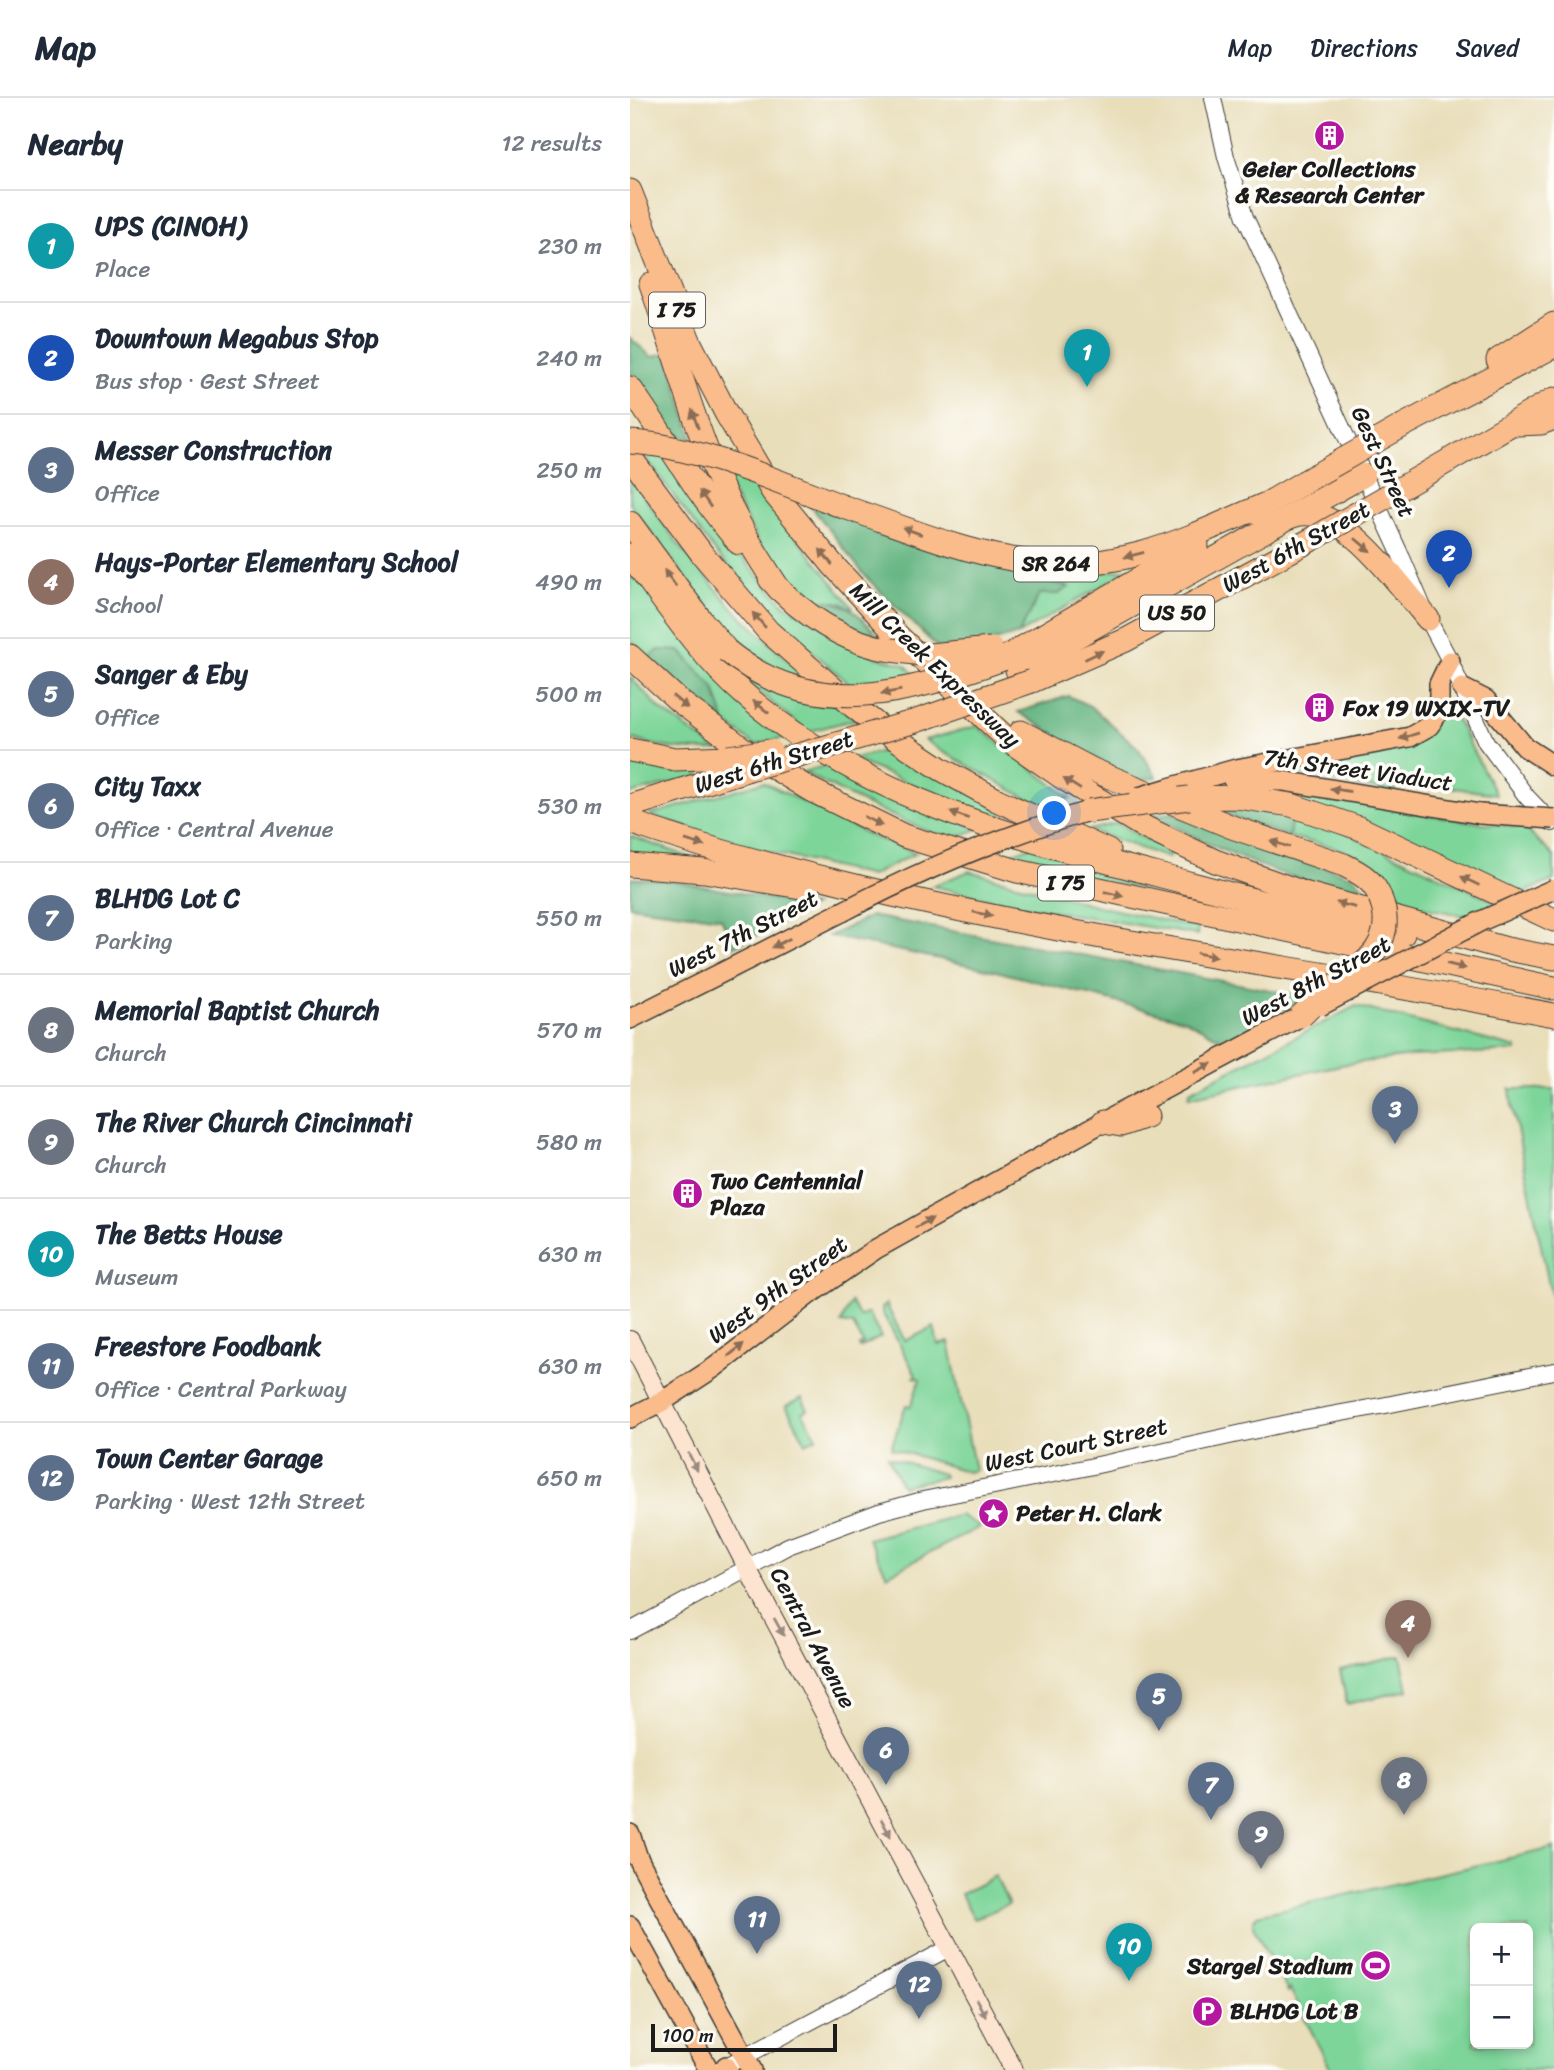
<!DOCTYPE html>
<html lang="en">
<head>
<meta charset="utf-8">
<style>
	:root { --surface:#fff; --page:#f2f2f3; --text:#1f2937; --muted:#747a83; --line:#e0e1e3; --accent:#b5179e }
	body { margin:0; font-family:Sriracha,sans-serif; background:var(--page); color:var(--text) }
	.controls { position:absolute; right:21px; bottom:21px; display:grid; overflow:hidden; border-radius:10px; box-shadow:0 4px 10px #0003 }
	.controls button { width:63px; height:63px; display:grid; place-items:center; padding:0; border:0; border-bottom:2px solid var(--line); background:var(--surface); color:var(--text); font:35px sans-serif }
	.scale { position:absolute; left:21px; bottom:18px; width:186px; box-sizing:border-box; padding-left:7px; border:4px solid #1c1c1c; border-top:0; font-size:19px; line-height:24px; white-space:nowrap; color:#1c1c1c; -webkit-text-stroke:5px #fdfcf7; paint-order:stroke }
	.you { position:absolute; left:425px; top:716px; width:24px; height:24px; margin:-18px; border:5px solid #fff; border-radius:50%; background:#1a73e8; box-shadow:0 0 0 10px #1a73e833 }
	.badge { display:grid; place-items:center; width:46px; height:46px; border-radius:50%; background:var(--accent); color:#fff; font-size:23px; font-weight:700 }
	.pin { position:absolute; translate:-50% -58px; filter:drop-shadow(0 2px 4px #0008) }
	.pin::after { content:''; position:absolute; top:37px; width:24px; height:21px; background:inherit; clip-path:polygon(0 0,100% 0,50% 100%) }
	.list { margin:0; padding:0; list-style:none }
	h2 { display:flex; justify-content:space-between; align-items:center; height:91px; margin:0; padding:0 28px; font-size:30px }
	h2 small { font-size:23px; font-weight:400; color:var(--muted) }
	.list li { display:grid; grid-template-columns:46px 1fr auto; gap:21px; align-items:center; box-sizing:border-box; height:112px; padding:0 28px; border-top:2px solid var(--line) }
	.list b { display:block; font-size:26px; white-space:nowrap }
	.list p { margin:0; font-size:23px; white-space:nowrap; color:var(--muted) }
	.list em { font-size:23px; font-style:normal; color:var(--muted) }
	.map { position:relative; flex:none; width:924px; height:1972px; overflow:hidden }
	header { display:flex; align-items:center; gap:42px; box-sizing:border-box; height:98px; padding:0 35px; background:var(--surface); border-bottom:2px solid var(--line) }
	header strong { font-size:33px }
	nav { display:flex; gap:38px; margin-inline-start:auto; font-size:24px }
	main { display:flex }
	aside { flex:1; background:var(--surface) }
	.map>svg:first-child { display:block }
</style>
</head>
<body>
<header>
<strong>Map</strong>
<nav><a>Map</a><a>Directions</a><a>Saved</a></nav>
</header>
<main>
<aside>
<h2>Nearby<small>12 results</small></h2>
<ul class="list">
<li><span class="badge" style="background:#0f9aa8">1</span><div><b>UPS (CINOH)</b><p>Place</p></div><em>230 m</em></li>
<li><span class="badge" style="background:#1a4fb4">2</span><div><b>Downtown Megabus Stop</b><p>Bus stop · Gest Street</p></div><em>240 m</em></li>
<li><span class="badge" style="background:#5c6f8a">3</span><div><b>Messer Construction</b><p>Office</p></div><em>250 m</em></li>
<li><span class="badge" style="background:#8d6e63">4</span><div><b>Hays-Porter Elementary School</b><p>School</p></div><em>490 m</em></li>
<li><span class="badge" style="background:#5c6f8a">5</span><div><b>Sanger &amp; Eby</b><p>Office</p></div><em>500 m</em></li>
<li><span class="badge" style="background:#5c6f8a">6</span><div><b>City Taxx</b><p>Office · Central Avenue</p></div><em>530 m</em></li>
<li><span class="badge" style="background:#5c6f8a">7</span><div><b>BLHDG Lot C</b><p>Parking</p></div><em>550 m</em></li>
<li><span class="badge" style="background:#6b7280">8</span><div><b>Memorial Baptist Church</b><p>Church</p></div><em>570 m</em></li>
<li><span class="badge" style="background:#6b7280">9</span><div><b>The River Church Cincinnati</b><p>Church</p></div><em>580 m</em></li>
<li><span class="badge" style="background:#0f9aa8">10</span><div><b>The Betts House</b><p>Museum</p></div><em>630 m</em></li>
<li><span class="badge" style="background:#5c6f8a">11</span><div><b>Freestore Foodbank</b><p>Office · Central Parkway</p></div><em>630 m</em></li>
<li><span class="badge" style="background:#5c6f8a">12</span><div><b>Town Center Garage</b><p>Parking · West 12th Street</p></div><em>650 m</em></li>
</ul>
</aside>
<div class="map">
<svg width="924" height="1972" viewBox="0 0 924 1972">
	<rect width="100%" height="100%" fill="#fdfcf7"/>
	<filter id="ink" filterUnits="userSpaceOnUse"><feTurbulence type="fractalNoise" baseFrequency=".0143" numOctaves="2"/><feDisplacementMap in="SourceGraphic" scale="14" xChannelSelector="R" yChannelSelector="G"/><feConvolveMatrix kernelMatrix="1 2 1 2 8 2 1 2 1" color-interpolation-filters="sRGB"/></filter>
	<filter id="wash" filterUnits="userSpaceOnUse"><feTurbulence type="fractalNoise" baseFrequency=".00686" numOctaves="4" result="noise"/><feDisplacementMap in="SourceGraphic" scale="28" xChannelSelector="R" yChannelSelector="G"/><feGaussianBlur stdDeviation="1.57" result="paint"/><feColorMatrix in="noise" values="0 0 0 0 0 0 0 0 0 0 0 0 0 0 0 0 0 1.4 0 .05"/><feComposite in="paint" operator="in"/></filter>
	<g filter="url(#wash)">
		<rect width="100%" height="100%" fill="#e9deba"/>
		<!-- green -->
		<g fill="#7ed59a" stroke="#4d785b" stroke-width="2" fill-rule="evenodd">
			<path d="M13,356l25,3 53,75 31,37 33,36 91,52 28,7 14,14 -65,9 -82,-72 -59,-67z"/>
			<path d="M92,375l41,15 31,46 60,75 -12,-6 -19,-3 -5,6 -18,-15 -37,-40z"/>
			<path d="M0,379l48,67 54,63 78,75 -31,-11 -48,-33 -101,-134z"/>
			<path d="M0,468l158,171 -33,8 -30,-23 -87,-73 -8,-10z"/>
			<path d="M501,471l-112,65c6,-15 15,-26 20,-41l19,1 -18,-16 -20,-4 -2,-4 65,4z"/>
			<path d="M108,569l99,38 19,14 -49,13 -63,-53z"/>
			<path d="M0,579l31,33 56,40c-30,1 -59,-2 -87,-12z"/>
			<path d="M815,609h5l46,87 -99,-14 -2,12 -118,-20 -1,-7 102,-15z"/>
			<path d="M347,628l93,72 -29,8 -98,-54 -18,-12z"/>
			<path d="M264,650l109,64 -2,6 -38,-12 -111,-47z"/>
			<path d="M0,664l10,3 60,6v5l-70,18z"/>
			<path d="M198,667l150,64 -29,11 -84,-36 -62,-32z"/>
			<path d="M133,684l111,55 42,16 -45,23 -135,-32 -87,-29z"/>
			<path d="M623,688l23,1 184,33 64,8 30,28v24l-33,14z"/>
			<path d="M662,716l29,7 177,82 -26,14 -77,-15c-4,-10 -8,-22 -14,-30 -18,-22 -66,-29 -92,-35z"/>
			<path d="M487,725l47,26 7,6 -3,3 -79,-28z"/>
			<path d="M0,738l59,21v4h-59z"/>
			<path d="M402,748l255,75 -288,-63z"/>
			<path d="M339,773l129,35 100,22 -1,7 -181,-30 -84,-19z"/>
			<path d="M726,908l161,42v3l-105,5 -66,8 -157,33 1,-6z"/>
			<path d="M880,991h44v220l-42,-204z"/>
			<path d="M221,1204l9,15 8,-4 13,24 -21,11 -1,-2 4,-3 -10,-18 -12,-2z"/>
			<path d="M256,1206l19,37 29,-14 4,18 11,-3 26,128 -7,2 -77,-24 15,-43 5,1 9,-27 -6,-2 2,-2 -34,-63v-4z"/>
			<path d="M172,1300l6,12 -6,2 15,25 -11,6 -20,-37z"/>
			<path d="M258,1359l55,17 1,3 -42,9z"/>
			<path d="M330,1417l20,12 -93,48 -19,-36z"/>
			<path d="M771,1558l7,34 -61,14 -7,-34z"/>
			<path d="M924,1750v222h-223l-41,-81 -2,3 -35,-65v-6l4,-6zM845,1830h53v116h-53z"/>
			<path d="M365,1778l14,28 -35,15 -13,-25z"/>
		</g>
		<!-- forest -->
		<g fill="#66b682" stroke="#41694f" stroke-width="2">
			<path d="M0,240l22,19 15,-4 26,86 -21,-5 -42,-63z"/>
			<path d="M180,407l208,65 2,4 20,4 29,9 -11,7h-19c-5,14 -14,25 -20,40l-34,10 -46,5 -73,-72z"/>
			<path d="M193,502c32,5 38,17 59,40l-55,-26 -9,-8z"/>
			<path d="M29,552l21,1 34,37 11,34 -77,-64z"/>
			<path d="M438,598l22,10 48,42 19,29 -24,5 -115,-70z"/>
			<path d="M596,707l66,9 -3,23 -82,-29z"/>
			<path d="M542,715l182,64 19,20c-24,-6 -49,-10 -73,-18 -52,-15 -101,-39 -148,-64z"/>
			<path d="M0,780l38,2 146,26 -80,41 -13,-29 -91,-12z"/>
			<path d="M241,818l437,81 -82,45 -40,-22 -194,-50 -163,-34z"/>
		</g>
	</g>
	<g filter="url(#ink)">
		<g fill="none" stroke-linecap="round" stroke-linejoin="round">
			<defs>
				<g id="tertiary">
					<path d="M583,0l13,59 19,60 157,341 26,61 22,42 36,81 41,55 25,26"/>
					<path d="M0,1533l158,-85 91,-34 44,-12 161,-32 213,-47 89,-16 168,-34"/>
					<path d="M89,1972l230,-122"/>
				</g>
				<path id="secondary" d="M0,1242l126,245 258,485"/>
				<g id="primary">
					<path d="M832,590l24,12 39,47 29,19"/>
					<path d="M603,682l50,1 197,33"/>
					<path d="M539,690l67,-19 174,-32 19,-11 7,-10 3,-8v-24l11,-23"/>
					<path d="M0,921l212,-107"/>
					<path d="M0,1320l33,-17 52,-34 92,-71 69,-47 227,-127 198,-106"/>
					<path d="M0,1736l8,24"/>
					<path d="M0,1754l8,6 4,8 110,204"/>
					<path d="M0,1828l79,144"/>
					<path d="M96,1968l2,4"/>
				</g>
				<g id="motorway">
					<path d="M0,93l60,152 36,70 47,79 60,73 64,70 110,104 59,41 80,48 69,33 89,32 203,56 47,9"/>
					<path d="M21,186c25,73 45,148 77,217 14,31 33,60 51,88"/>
					<path d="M868,262l56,-36"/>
					<path d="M0,290c37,52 67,107 109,155"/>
					<path d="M888,326l23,-1 13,-5"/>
					<path d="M774,327l150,-79"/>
					<path d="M0,359l73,98 65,76 85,75 40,31 48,32 56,31 111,51"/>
					<path d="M799,374l125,-73"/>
					<path d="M214,409c103,35 187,77 299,46 42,-12 83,-32 123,-49"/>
					<path d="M623,414l51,-30"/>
					<path d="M663,418c48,-17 108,72 135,103"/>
					<path d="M0,425l71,97 26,31"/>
					<path d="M0,457c36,48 69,100 114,139 115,101 269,144 414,181 69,18 137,36 206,53l39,6"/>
					<path d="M140,481c31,35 75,64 121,71"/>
					<path d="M0,558l49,45 63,47 67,41 95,47 113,35 537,117"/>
					<path d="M373,561l194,-114"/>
					<path d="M387,572l347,-195"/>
					<path d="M402,583l94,-41 192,-104"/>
					<path d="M391,634l72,38 139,57 112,38c16,8 29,15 36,32"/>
					<path d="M0,652l45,9 53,-2"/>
					<path d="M559,700l48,-1 54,8 68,23 195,92"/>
					<path d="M0,708l116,-36"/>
					<path d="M0,723c17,8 37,13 55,19 52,17 105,30 158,43 234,58 474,86 711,132"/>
					<path d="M0,767l74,6 103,17"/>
					<path d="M473,1024l18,3 25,-9"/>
				</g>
			</defs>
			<!-- tertiary casing -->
			<use href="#tertiary" stroke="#3b3934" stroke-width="18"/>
			<!-- secondary casing -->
			<use href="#secondary" stroke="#3b3934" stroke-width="20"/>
			<!-- primary casing -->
			<use href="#primary" stroke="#3b3934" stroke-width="22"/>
			<!-- motorway casing -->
			<use href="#motorway" stroke="#3b3934" stroke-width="25"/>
			<!-- tertiary -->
			<use href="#tertiary" stroke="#fff" stroke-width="16"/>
			<!-- secondary -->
			<use href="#secondary" stroke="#fde4d1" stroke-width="18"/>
			<!-- primary -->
			<use href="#primary" stroke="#fabc8b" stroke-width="19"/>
			<!-- motorway -->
			<use href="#motorway" stroke="#fabc8b" stroke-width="23"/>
			<defs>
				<g id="primary-bridge">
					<path d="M509,699l30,-9"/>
					<path d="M850,716l74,5"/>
					<path d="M212,814c83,-44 170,-80 261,-105"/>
					<path d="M690,908l161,-85 73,-32"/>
				</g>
				<g id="motorway-bridge">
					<path d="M0,344c69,4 149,40 214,65"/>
					<path d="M674,384l100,-57"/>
					<path d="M688,438l111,-64"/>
					<path d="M261,552l39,5 61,-6"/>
					<path d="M97,553c86,71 182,42 276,8"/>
					<path d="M98,659l42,-6"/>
					<path d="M116,672l170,-49 116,-40"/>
					<path d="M459,713l100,-13"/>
					<path d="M671,918c8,-8 16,-16 24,-23 34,-25 75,-47 55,-96"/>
				</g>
			</defs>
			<!-- primary-bridge casing -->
			<use href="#primary-bridge" stroke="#3b3934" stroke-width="22" stroke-linecap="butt"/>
			<!-- motorway-bridge casing -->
			<use href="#motorway-bridge" stroke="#3b3934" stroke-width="25" stroke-linecap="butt"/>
			<!-- primary-bridge -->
			<use href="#primary-bridge" stroke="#fabc8b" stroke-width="19"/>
			<!-- motorway-bridge -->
			<use href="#motorway-bridge" stroke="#fabc8b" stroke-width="23"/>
		</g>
		<!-- one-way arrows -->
		<defs><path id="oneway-solid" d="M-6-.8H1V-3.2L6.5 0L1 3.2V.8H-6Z" transform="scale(1.75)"/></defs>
		<g fill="#8b6c54">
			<use href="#oneway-solid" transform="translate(65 321) rotate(-109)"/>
			<use href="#oneway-solid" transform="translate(75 401) rotate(-125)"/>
			<use href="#oneway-solid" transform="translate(282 433) rotate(-160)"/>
			<use href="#oneway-solid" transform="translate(733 447) rotate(40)"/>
			<use href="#oneway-solid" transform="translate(504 457) rotate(166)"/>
			<use href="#oneway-solid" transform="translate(196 459) rotate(-129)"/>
			<use href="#oneway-solid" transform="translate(40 480) rotate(-126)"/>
			<use href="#oneway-solid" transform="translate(129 522) rotate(-131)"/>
			<use href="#oneway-solid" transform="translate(464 557) rotate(-25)"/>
			<use href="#oneway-solid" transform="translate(261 594) rotate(170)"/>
			<use href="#oneway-solid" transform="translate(50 604) rotate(40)"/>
			<use href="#oneway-solid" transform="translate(131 609) rotate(-142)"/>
			<use href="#oneway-solid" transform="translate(779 638) rotate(163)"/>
			<use href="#oneway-solid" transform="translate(442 686) rotate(-148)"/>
			<use href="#oneway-solid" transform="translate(710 692) rotate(-171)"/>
			<use href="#oneway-solid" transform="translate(329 717) rotate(-159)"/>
			<use href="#oneway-solid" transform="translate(243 723) rotate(27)"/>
			<use href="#oneway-solid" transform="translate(65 745) rotate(17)"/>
			<use href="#oneway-solid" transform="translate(650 746) rotate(-162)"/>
			<use href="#oneway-solid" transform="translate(840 783) rotate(-154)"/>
			<use href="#oneway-solid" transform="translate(484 796) rotate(13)"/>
			<use href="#oneway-solid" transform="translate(716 807) rotate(-165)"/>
			<use href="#oneway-solid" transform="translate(353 816) rotate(11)"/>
			<use href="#oneway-solid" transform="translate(151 845) rotate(153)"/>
			<use href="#oneway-solid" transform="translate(577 857) rotate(10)"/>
			<use href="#oneway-solid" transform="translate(826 868) rotate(14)"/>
			<use href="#oneway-solid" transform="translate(573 970) rotate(-28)"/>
			<use href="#oneway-solid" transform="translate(294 1125) rotate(-29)"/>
			<use href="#oneway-solid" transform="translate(106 1252) rotate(-39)"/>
		</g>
		<g fill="#988a80">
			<use href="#oneway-solid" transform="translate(63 1364) rotate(63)"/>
			<use href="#oneway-solid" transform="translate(149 1529) rotate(61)"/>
			<use href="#oneway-solid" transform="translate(256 1730) rotate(62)"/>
			<use href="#oneway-solid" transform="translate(351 1910) rotate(62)"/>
		</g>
	</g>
	<!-- icons -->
	<defs>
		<symbol id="building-disc" viewBox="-11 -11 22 22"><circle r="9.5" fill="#b5179e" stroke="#fdfcf7"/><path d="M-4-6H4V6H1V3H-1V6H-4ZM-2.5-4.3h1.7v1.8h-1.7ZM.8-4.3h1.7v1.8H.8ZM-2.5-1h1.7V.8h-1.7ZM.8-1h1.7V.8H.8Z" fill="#fff"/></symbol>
		<symbol id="sight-disc" viewBox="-11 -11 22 22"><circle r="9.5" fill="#b5179e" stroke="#fdfcf7"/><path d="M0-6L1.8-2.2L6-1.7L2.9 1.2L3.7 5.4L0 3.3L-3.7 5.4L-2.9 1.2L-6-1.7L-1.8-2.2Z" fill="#fff"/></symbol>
		<symbol id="stadium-disc" viewBox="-11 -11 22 22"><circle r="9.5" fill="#b5179e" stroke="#fdfcf7"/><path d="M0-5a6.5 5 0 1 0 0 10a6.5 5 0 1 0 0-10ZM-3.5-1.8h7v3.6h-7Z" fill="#fff"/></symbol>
		<symbol id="parking-disc" viewBox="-11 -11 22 22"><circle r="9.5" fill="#b5179e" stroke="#fdfcf7"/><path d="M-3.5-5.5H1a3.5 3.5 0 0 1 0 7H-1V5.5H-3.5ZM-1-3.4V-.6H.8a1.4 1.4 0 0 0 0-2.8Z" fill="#fff"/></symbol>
	</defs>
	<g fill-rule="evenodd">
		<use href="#building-disc" x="682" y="20" width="35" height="35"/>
		<use href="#building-disc" x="672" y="592" width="35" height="35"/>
		<use href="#building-disc" x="40" y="1078" width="35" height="35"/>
		<use href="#sight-disc" x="346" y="1398" width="35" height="35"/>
		<use href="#stadium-disc" x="728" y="1850" width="35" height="35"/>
		<use href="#parking-disc" x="560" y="1896" width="35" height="35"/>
	</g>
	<g text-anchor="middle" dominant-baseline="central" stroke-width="7" stroke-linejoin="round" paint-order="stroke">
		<!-- shield labels -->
		<g fill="#fdfcf7" stroke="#605f5e" stroke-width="2">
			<rect x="19" y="194.5" width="56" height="35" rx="5"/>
			<rect x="384" y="448.5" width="84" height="35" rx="5"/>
			<rect x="510" y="497.5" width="74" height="35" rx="5"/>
			<rect x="408" y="767.5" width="56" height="35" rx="5"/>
		</g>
		<g font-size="21" font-weight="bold" fill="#1c1c1c">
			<text x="47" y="212">I 75</text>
			<text x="426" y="466">SR 264</text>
			<text x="547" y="515">US 50</text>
			<text x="436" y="785">I 75</text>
		</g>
		<!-- poi labels -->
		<g font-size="23" font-weight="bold" fill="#1c1c1c" stroke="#fdfcf7" text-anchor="start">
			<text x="699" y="71" text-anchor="middle">Geier Collections<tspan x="699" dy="26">&amp; Research Center</tspan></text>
			<text x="713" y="610">Fox 19 WXIX-TV</text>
			<text x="80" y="1083">Two Centennial<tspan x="80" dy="26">Plaza</tspan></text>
			<text x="386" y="1415">Peter H. Clark</text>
			<text x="723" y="1868" text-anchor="end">Stargel Stadium</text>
			<text x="600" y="1913">BLHDG Lot B</text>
		</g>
		<!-- street labels -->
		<g font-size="23" fill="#1c1c1c" stroke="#fdfcf7">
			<text transform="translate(753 364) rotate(65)">Gest Street</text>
			<text transform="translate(666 449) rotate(-29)">West 6th Street</text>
			<text transform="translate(305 567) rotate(44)">Mill Creek Expressway</text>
			<text transform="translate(144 664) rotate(-17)">West 6th Street</text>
			<text transform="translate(728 672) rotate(8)">7th Street Viaduct</text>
			<text transform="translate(113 836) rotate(-27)">West 7th Street</text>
			<text transform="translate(686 883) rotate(-28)">West 8th Street</text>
			<text transform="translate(148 1192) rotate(-36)">West 9th Street</text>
			<text transform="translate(446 1347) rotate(-12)">West Court Street</text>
			<text transform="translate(183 1540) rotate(62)">Central Avenue</text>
		</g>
	</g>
</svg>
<div class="controls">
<button>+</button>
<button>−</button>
</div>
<div class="scale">100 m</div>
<div class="you"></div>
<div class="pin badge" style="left:457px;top:289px;background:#0f9aa8">1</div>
<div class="pin badge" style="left:819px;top:490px;background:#1a4fb4">2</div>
<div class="pin badge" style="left:765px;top:1046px;background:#5c6f8a">3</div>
<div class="pin badge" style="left:778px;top:1560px;background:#8d6e63">4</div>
<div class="pin badge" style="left:529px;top:1633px;background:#5c6f8a">5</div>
<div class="pin badge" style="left:256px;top:1687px;background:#5c6f8a">6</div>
<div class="pin badge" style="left:581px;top:1722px;background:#5c6f8a">7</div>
<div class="pin badge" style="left:774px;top:1717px;background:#6b7280">8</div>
<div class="pin badge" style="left:631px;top:1771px;background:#6b7280">9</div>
<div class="pin badge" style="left:499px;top:1883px;background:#0f9aa8">10</div>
<div class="pin badge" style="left:127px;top:1856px;background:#5c6f8a">11</div>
<div class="pin badge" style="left:289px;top:1921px;background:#5c6f8a">12</div>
</div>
</main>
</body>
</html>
